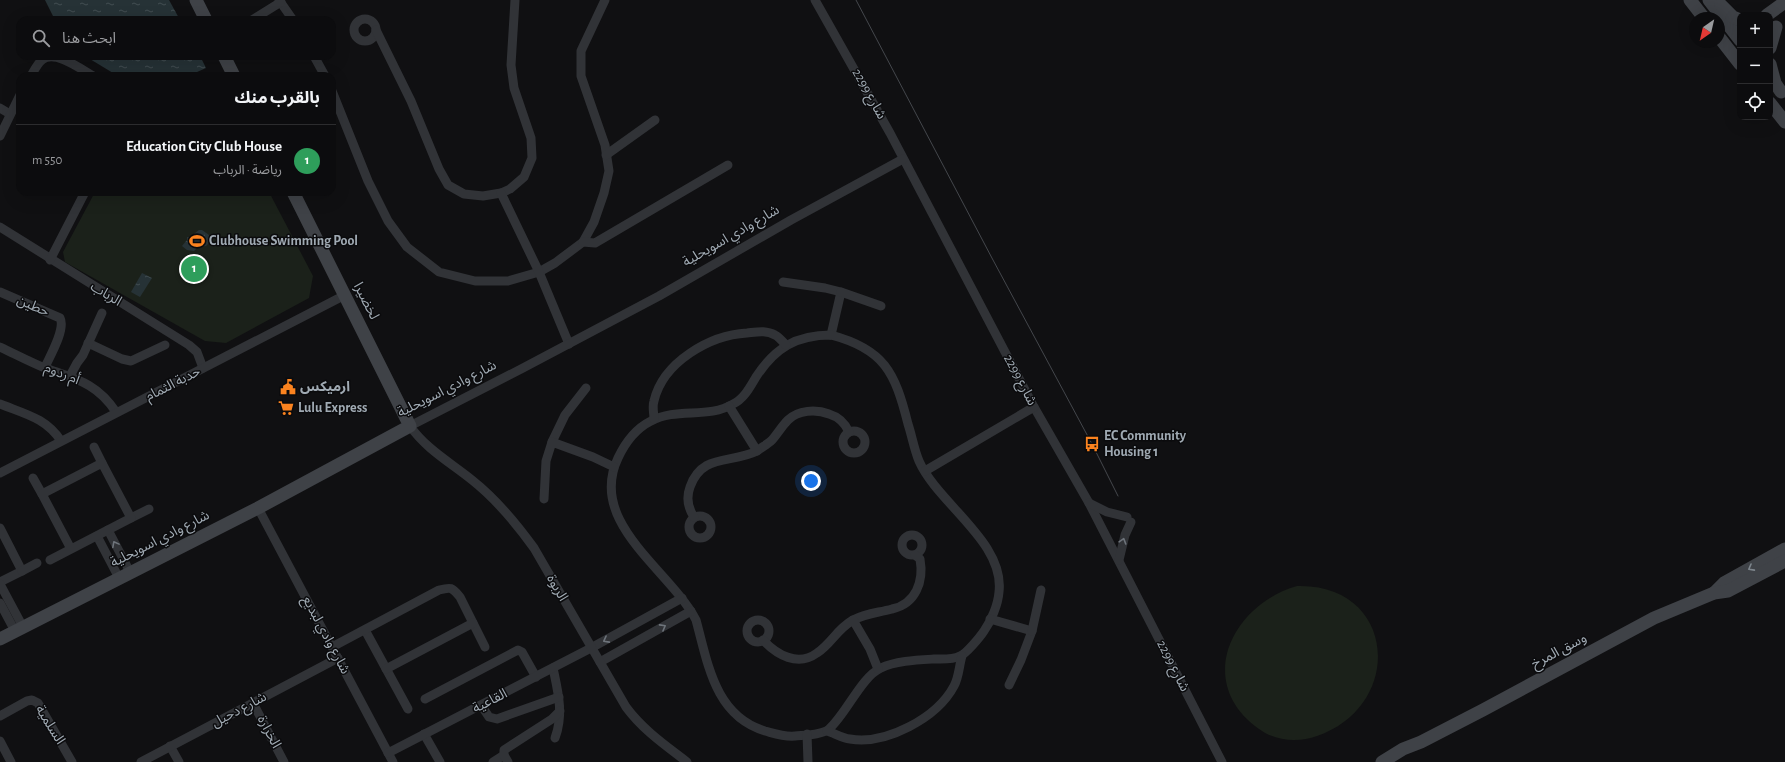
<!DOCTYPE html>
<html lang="ar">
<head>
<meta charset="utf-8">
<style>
	:root { --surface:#0c0c0e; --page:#151517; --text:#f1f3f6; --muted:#9a9b9e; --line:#2c2c2e; --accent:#8c9099 }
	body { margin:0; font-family:"Alegreya Sans","Noto Sans Arabic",sans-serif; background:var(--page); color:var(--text); direction:rtl }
	.controls { position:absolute; right:12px; top:12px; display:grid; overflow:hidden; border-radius:8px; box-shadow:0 4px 16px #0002 }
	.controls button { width:36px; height:36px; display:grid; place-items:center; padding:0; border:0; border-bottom:1px solid var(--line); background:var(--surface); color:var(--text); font:20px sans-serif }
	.compass { position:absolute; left:1689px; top:12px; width:36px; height:36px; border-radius:50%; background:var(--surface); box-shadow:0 4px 16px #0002; rotate:214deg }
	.you { position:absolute; left:811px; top:481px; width:14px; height:14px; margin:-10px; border:3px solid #fff; border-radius:50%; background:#1a73e8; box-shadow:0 0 0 6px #1a73e833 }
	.badge { display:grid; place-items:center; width:26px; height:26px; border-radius:50%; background:var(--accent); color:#fff; font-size:13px; font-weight:700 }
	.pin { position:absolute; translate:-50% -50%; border:2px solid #fff; box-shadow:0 1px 4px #0006 }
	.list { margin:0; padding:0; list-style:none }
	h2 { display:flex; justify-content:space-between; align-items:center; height:52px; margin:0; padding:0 16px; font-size:17px }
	h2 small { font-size:13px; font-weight:400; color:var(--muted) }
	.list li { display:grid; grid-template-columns:26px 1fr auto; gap:12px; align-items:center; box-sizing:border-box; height:72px; padding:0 16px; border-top:1px solid var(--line) }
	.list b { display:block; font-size:15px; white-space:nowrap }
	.list p { margin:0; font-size:13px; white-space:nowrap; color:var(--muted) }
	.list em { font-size:13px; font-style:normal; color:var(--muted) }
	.icon { flex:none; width:22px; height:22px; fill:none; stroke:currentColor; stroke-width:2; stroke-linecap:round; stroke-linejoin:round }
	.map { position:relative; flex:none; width:1785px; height:762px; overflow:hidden; direction:ltr }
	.search { position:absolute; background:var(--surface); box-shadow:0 4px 16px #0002; left:16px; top:16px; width:320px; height:44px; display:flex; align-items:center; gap:10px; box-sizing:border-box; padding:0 14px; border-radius:12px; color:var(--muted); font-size:15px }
	.panel { position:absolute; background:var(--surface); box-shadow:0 4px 16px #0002; left:16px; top:72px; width:320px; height:124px; border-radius:12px; direction:rtl }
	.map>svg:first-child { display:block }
</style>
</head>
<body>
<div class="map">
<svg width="1785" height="762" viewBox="0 0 1785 762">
	<defs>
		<pattern id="water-ripples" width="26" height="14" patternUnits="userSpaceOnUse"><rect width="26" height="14" fill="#263236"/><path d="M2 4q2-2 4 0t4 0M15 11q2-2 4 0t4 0" fill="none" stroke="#424d51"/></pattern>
	</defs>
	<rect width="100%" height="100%" fill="#101012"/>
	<!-- pitch -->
	<g fill="#1b211a">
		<path d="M95,192h174l44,84 -4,22 -83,45 -21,-2 -140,-79 -2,-10z"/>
		<path d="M1297,586c99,-3 109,119 20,150 -19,7 -42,5 -58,-7 -65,-46 -28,-124 38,-143z"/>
	</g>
	<!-- water -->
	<g fill="url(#water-ripples)">
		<path d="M45,0h124l11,20h-125z"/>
		<path d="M85,56h115l6,12 -18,8h-70z"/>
		<path d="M199,230h3l7,5v8l-3,3 -8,1 -4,4 -7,-1 -5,-4 5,-6v-3h3z"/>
		<path d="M142,273l10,5 -12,19 -9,-5z"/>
	</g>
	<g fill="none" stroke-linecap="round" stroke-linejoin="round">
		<!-- street -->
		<g stroke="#313337" stroke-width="9">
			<path d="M279,0l14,20"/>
			<path d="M815,0l75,133 144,274 55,96 133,259"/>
			<circle cx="365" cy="30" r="11"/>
			<path d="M252,20l29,-18"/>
			<path d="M376,30l35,71 28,68 9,16 16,9 19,2 18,-3 9,-4 14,-12 8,-19 -1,-20 -17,-50 -3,-23 4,-65"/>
			<path d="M314,56l11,20"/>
			<path d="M31,76c3,-5 6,-12 11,-16 12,-11 39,9 51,16"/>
			<path d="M332,91l36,90 20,40 19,26 32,25 36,9h33l31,-9 16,-9 28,-21 11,-20 10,-29 5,-22 -4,-26 -24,-69v-25l24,-51"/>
			<path d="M0,108l10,6"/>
			<path d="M0,136l20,-41"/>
			<path d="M606,155l49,-35"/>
			<path d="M501,193l38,79 30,72"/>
			<path d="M0,227l189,118 8,7 6,16"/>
			<path d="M583,242l12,1 133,-78"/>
			<path d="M50,260l35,-68"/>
			<path d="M783,282l42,6 16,4 -10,43"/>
			<path d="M0,292l60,26c6,11 -10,38 -15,49"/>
			<path d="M841,292l40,14"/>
			<path d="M831,335c53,14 64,37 77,89 4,12 6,25 11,37 19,43 86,81 80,131 -1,13 -8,29 -15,39 -4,6 -18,23 -24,25 -8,4 -18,3 -26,3 -17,1 -39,2 -53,9 -20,9 -34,45 -52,61 -7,6 -25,6 -34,7 -11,1 -19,-2 -30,-5 -50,-15 -57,-67 -69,-111 -26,-50 -109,-97 -78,-162 7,-15 17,-29 33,-37 26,-14 57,-2 82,-17 11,-5 17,-17 23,-27 19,-29 40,-42 75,-42z"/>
			<path d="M88,343l34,16 9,2 34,-16"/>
			<path d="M0,347c15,7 30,15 45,21 31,11 52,15 71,44"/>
			<path d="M70,376l7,-13 6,-8 19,-42"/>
			<path d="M0,404c25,10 46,14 61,37"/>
			<path d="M654,419c0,-6 -2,-12 0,-18 9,-39 56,-66 93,-68 10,-1 19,-3 28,2 4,2 8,7 11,10"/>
			<circle cx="854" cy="442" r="11"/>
			<path d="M552,442l13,-27 21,-27"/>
			<path d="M94,447l8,16"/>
			<path d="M757,451c5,-4 11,-7 15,-11 6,-7 10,-14 16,-20 10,-10 28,-11 41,-6 10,3 16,9 20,18"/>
			<path d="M925,471l109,-64"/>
			<path d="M0,473l345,-178"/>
			<path d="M33,478l9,16"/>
			<path d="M544,499l2,-38 6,-19 41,15 21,10"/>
			<path d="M1089,503l18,9 20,5"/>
			<path d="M258,508l135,254"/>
			<circle cx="700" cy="527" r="11"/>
			<path d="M694,517c-6,-9 -8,-19 -4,-30 12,-34 41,-23 67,-36l-28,-45"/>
			<path d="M131,518l18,-9"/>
			<path d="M0,528l22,43 -22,11"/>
			<path d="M108,530l22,42"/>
			<circle cx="912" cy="545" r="10"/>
			<path d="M97,536l22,42"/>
			<path d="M50,560l81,-42 -29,-55 -60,31 29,55"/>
			<path d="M1119,560l6,-25 6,-13"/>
			<path d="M22,571l15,-8"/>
			<path d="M0,584l23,43"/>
			<path d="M0,603l15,28"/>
			<path d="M990,619l42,12 -11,29 -12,25"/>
			<path d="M853,620c14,-7 24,-7 39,-11 24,-5 32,-28 28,-50l-5,-4"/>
			<circle cx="758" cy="631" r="11"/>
			<path d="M365,630l43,79"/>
			<path d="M1032,631l9,-41"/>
			<path d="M763,640c14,15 35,27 54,13 15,-10 19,-23 36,-33l17,29 8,20"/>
			<path d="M332,647l107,-57c12,-3 13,-3 21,7l25,50"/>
			<path d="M600,662l91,-51"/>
			<path d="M553,668c5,24 11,46 2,70"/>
			<path d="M386,669l87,-46"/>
			<path d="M425,699l93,-49 4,2 14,25"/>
			<path d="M253,703l31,59"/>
			<path d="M481,705l8,12 8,2 62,-22"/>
			<path d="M0,716l27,-15 5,-1 6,3 34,59"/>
			<path d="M827,731c7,2 15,7 23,8 36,6 87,-21 104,-53 5,-9 5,-20 8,-30"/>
			<path d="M424,734l16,28"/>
			<path d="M807,734l1,28"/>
			<path d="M0,741l11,21"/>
			<path d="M170,746l9,16"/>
			<path d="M388,753l203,-105 91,-50"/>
			<path d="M141,762l197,-104"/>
			<path d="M493,762l11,-7"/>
			<path d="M508,762l-4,-7v-5l48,-31 8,-8"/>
			<path d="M687,762c-22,-17 -44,-32 -61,-55l-92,-159c-18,-25 -38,-49 -62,-68 -21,-17 -46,-31 -62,-54l113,-58 136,-72 132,-76 112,-61"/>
		</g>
		<!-- secondary -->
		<g stroke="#3f4247" stroke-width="13">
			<path d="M196,0l10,20"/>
			<path d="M1690,0l14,18"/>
			<path d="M1709,0l31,40"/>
			<path d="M1721,5l12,12 7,3"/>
			<path d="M1767,15l18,-13"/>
			<path d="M1719,37l21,27"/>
			<path d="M1770,48l6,-21"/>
			<path d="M224,56l10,20"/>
			<path d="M1770,64l5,19 6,9"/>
			<path d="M1770,103l15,19"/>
			<path d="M1714,593l10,-10 61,-34"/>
			<path d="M0,639l258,-131 152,-82 -117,-234"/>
			<path d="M1382,762l21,-13 18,-7 62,-32 171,-92 60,-25 14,-2 57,-30"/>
		</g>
		<!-- tram -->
		<path stroke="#44474c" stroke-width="1" d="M856,0l137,260 99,184 26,52"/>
	</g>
	<!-- one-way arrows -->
	<defs><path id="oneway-chevron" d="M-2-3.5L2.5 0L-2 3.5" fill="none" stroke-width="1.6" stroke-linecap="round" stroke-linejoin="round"/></defs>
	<g stroke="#6e747b">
		<use href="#oneway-chevron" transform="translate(1123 541) rotate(-73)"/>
		<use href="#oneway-chevron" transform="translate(115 544) rotate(-118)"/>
		<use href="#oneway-chevron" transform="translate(663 627) rotate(-29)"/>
		<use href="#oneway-chevron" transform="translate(606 640) rotate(152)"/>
	</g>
	<use stroke="#7e868d" href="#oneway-chevron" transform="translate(1751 568) rotate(151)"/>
	<!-- icons -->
	<defs>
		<symbol id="stadium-bare" viewBox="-9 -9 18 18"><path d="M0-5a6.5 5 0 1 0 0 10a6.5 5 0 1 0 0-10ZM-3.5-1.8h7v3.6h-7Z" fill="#fb831f" stroke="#0b0b0d" stroke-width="2.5" paint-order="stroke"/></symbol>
		<symbol id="civic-bare" viewBox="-9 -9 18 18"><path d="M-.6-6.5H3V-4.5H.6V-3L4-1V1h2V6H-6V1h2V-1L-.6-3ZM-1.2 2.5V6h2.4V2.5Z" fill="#fb831f" stroke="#0b0b0d" stroke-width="2.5" paint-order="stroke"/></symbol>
		<symbol id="supermarket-bare" viewBox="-9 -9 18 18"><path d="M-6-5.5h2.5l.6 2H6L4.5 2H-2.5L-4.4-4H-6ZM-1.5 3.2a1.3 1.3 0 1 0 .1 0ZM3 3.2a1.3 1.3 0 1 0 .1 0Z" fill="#fb831f" stroke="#0b0b0d" stroke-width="2.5" paint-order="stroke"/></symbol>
		<symbol id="bus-bare" viewBox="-9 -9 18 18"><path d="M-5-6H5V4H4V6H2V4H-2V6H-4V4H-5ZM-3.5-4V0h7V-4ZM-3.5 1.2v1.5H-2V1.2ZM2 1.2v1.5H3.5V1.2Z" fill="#fb831f" stroke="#0b0b0d" stroke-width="2.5" paint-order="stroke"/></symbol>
	</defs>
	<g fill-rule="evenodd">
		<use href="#stadium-bare" x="186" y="230" width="22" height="22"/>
		<use href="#civic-bare" x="277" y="376" width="22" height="22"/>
		<use href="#supermarket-bare" x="275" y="397" width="22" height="22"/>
		<use href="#bus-bare" x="1081" y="433" width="22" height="22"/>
	</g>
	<g text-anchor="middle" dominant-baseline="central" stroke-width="3" stroke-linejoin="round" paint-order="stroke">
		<!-- street labels -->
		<g font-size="14" fill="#a0aab3" stroke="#0b0b0d">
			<text transform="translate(869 94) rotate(61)">شارع 2299</text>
			<text transform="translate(731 236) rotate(-30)">شارع وادي اسويحلية</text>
			<text transform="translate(106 294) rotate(31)">الرباب</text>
			<text transform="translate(366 301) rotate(63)">لخضيرا</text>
			<text transform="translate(33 306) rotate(23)">حطين</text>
			<text transform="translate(62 374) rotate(22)">أم ردوم</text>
			<text transform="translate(1020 380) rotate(62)">شارع 2299</text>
			<text transform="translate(173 384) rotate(-27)">حدبة الثمام</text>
			<text transform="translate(447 389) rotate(-27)">شارع وادي اسويحلية</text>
			<text transform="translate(160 539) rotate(-27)">شارع وادي اسويحلية</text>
			<text transform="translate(557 588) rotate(60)">الربوة</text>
			<text transform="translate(326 635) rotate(62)">شارع وادي لبديع</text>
			<text transform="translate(1559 651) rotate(-28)">وسق المرخ</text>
			<text transform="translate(1173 666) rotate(63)">شارع 2299</text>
			<text transform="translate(490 701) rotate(-27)">القاعية</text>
			<text transform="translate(239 710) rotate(-28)">شارع دحيل</text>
			<text transform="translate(50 725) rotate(58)">السلمية</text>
			<text transform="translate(269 732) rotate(62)">الخرارة</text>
		</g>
		<!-- poi labels -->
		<g font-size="14" font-weight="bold" fill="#a0aab3" stroke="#0b0b0d" text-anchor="start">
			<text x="209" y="241">Clubhouse Swimming Pool</text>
			<text x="300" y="387">ارميكس</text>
			<text x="298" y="408">Lulu Express</text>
			<text x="1104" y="436">EC Community<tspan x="1104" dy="16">Housing 1</tspan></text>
		</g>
	</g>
</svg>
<div class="controls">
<button>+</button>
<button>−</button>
<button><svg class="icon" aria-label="locate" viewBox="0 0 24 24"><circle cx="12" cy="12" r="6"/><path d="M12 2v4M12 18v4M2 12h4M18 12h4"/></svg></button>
</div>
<svg class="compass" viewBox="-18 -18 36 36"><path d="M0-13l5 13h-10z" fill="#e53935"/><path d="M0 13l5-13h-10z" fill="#9a9b9e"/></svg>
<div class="you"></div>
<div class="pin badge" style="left:194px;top:269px;background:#2e9e5b">1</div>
<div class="search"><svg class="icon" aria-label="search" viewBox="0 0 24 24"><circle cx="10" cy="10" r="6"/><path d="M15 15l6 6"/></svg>ابحث هنا</div>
<section class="panel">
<h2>بالقرب منك<small></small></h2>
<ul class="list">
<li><span class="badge" style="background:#2e9e5b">1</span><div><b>Education City Club House</b><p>رياضة · الرباب</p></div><em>550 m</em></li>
</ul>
</section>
</div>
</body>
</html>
